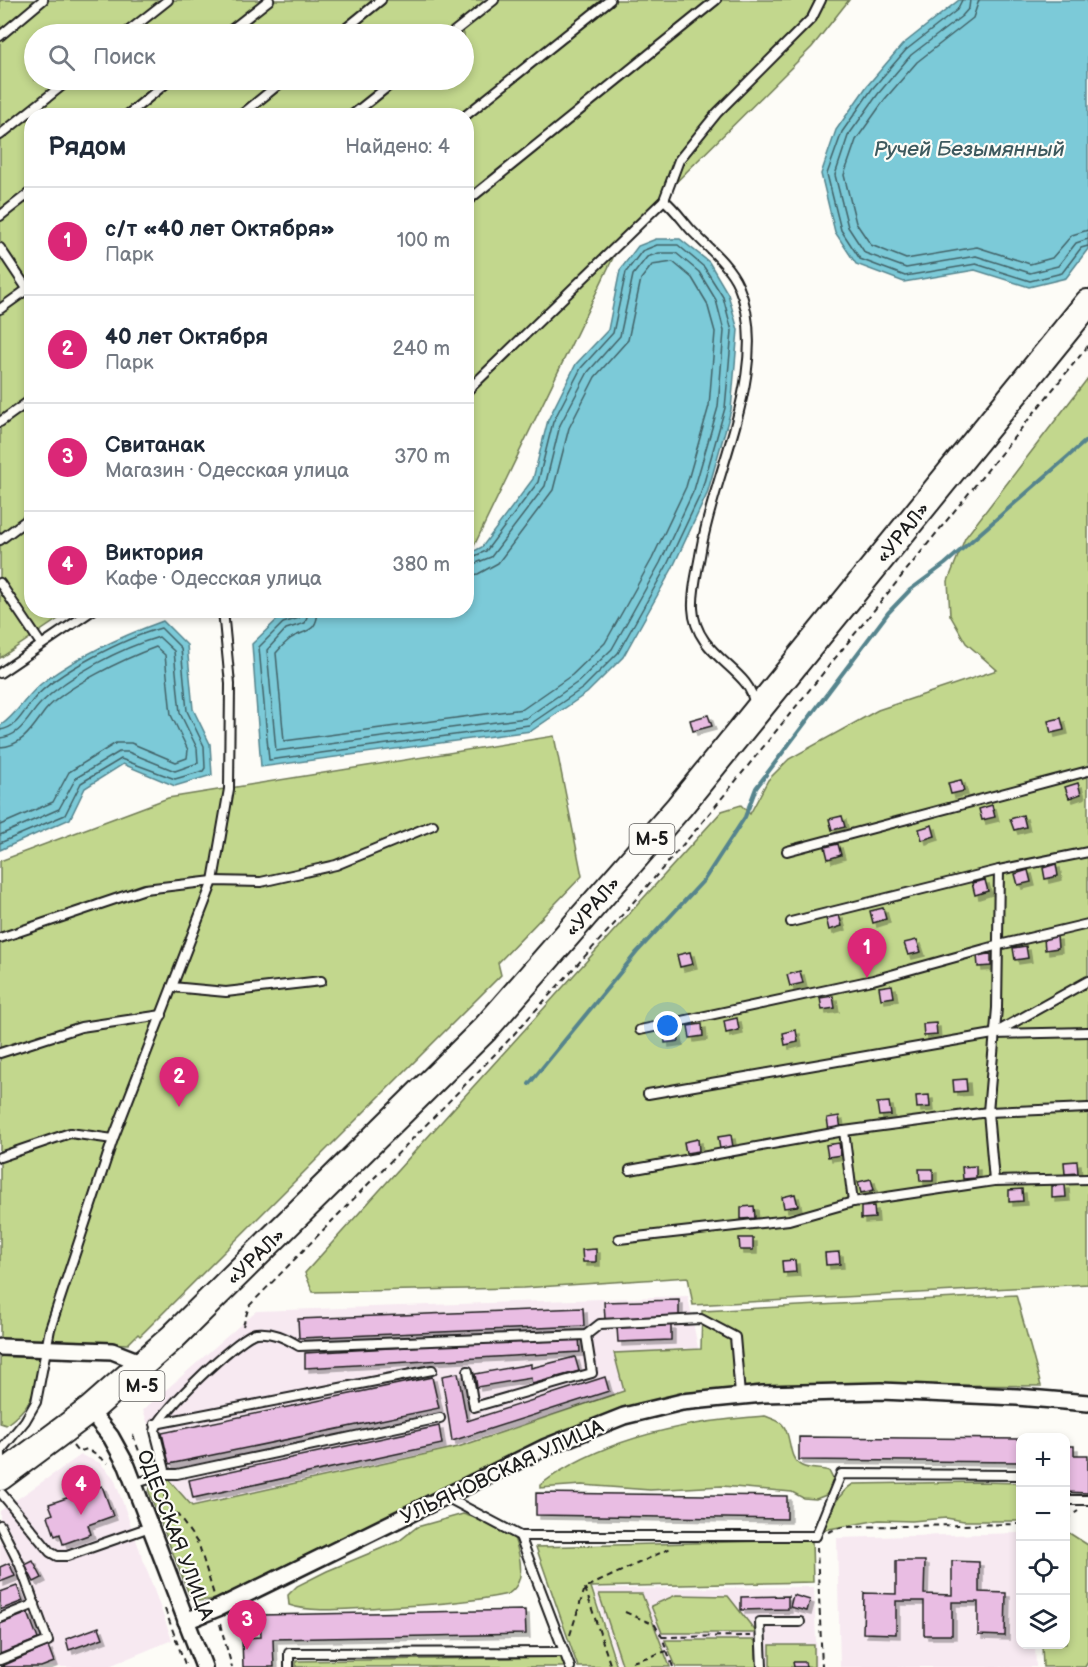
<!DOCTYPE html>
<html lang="ru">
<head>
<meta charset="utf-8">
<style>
	:root { --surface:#fff; --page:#f6f6f7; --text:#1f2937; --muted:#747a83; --line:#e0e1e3; --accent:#db2777 }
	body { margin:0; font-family:"Balsamiq Sans",sans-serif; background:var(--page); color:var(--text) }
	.controls { position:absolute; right:18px; bottom:18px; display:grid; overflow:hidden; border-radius:12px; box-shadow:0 3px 9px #0003 }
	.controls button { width:54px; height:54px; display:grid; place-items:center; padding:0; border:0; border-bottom:2px solid var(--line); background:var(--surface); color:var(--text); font:30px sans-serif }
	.you { position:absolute; left:668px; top:1026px; width:21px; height:21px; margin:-15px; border:4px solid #fff; border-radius:50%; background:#1a73e8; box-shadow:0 0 0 9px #1a73e833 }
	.badge { display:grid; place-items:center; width:39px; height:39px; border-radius:50%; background:var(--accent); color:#fff; font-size:20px; font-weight:700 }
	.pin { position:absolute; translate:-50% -50px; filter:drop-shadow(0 2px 3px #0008) }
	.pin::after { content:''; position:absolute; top:32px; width:21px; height:18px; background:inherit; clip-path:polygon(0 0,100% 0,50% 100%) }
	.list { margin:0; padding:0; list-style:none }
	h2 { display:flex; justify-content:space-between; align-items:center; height:78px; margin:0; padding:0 24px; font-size:26px }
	h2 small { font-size:20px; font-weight:400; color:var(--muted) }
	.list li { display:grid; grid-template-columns:39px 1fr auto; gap:18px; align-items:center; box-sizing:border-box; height:108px; padding:0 24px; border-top:2px solid var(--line) }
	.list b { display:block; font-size:22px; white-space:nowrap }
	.list p { margin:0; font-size:20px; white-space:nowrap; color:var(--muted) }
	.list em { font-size:20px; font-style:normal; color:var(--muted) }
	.icon { flex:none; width:33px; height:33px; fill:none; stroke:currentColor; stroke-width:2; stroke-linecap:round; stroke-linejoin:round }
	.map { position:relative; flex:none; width:1088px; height:1667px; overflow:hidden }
	.search { position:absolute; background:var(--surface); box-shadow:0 3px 9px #0003; left:24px; top:24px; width:450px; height:66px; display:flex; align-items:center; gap:15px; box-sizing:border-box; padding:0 21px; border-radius:33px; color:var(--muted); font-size:22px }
	.panel { position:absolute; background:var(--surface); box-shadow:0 3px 9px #0003; left:24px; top:108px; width:450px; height:510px; border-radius:24px }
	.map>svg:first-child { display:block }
</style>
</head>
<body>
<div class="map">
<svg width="1088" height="1667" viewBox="0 0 1088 1667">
	<defs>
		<filter id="shadow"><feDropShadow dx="4" dy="4" stdDeviation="0" flood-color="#0004"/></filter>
	</defs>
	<rect width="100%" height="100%" fill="#fdfcf7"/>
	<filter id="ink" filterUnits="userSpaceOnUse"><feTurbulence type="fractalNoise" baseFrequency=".0167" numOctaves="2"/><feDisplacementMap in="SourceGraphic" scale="12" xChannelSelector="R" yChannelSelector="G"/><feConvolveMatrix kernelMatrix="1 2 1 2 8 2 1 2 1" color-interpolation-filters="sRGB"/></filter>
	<g filter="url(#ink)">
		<!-- built -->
		<g fill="#f7e9f1">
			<path d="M688,1296l10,52 -84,5 11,38 -167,56 -266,59 -25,-28 -24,-68 113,-99z"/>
			<path d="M81,1455l19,8 14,15 58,162 -65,27h-107v-156z"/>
			<path d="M1020,1533v111l15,1 1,22h-196l-3,-129z"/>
			<path d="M814,1587l3,80h-198l-25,-78z"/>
		</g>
		<!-- green -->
		<g fill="#c2d78d" stroke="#6f7a54" stroke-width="1.5" fill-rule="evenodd">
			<path d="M0,0h849l-37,47 -187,186 -151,313 -7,3 -1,-433h-434v494l38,1 -70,47zM34,34h430v46h-430z"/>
			<path d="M1088,378v906l-395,21 -5,-28 -165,11 -210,4 -8,-19 417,-462 19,-6 9,9 18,-34 21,-21 89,-49 119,-40 -31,-27 -16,-28 -2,-34 17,-43z"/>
			<path d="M554,736l28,140 -84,87 3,12 -361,361 -2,-2 -10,10 -128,-5v-478l168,-63z"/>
			<path d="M1016,1295l25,91 -198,-2 -86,3 -128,22 -132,53 -281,137 -18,2 -9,-7 -40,-102 2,-8 16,-6 25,28 266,-59 166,-56 -10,-38 87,-4 1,-38z"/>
			<path d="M0,1356l42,2c-8,34 -7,45 -36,67l-6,-2z"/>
			<path d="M765,1416c5,2 13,4 17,8 11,11 4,34 20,42 8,4 18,2 27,5l4,8 -1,9 -6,7 -10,4 -13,-1 -11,-6 -70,-6 -72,4 -68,-5 -42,3v-3c62,-47 148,-64 225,-69z"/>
			<path d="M979,1482l41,1v38h-56l-18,-3 -34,3 -33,-1 -56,10c1,-13 18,-39 30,-46z"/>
			<path d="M463,1514l22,7 29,17c7,19 13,44 -6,56 -46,10 -92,11 -139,14 -25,1 -56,5 -80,-3l-1,-10 9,-9 30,-15 72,-30 18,-14z"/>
			<path d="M1066,1531l22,14v117l-3,5h-42l-1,-22 24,-1z"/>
			<path d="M812,1540l1,42 -222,5 26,80h-39l-42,-120z"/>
			<path d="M599,1594h43l28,73h-47z"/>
			<path d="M676,1595l52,1 29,37h-95l-11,-27z"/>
			<path d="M665,1640h90l2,27h-81z"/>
			<rect x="770" y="1645" width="44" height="22"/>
			<path d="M562,1657l3,10h-269v-6z"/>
		</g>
		<!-- water -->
		<g fill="#7bcad8" stroke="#55848d" stroke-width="1.5">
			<path d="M959,0h129v249l-22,29 -37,9 -54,-17 -71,12 -48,-18 -21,-32 -14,-58 15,-44 31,-44 35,-41z"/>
			<path d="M656,239h24l29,23 19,32 10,36 -7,80 -24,84 -35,75 -49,88 -36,36 -56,38 -270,36 -9,-123 28,-27 27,-6 159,-1 1,-55 15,-8 51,-68 15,-59 28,-56 32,-34 12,-60 18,-24z"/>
			<path d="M163,621l24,24 6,64 17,35 2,31 -37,11 -52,-22 -38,24 -15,31 -70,31v-124c21,-15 26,-32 46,-46 36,-26 76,-44 117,-59z"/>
		</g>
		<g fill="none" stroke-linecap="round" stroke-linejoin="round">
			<!-- shore -->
			<g stroke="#426267" stroke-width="1.5">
				<path d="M962,0l-5,10 -51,40 -34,39 -30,43 -15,42 14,56 19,29 45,17 71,-12 54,17 32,-8 19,-25 7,-2"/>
				<path d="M970,0l-1,8 -7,8 -51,39 -33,39 -30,42 -13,39 13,52 17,26 41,15 70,-12 54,17 28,-7 18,-23 12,-4"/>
				<path d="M979,0l-6,18 -56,44 -32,37 -29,41 -12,35 12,48 15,22 35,14 71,-12 53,17 22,-6 20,-23 16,-5"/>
				<path d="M302,610l-3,8 -16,5 -24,24 10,113 260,-35 54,-37 35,-35 48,-86 35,-74 24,-85 7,-77 -9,-34 -19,-30 -26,-22h-21l-15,6 -16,21 -13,61 -32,35 -28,54 -15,60 -52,69 -20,9"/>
				<path d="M309,610l-4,13 -19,6 -19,21 9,101 250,-33 52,-36 34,-33 48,-86 34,-73 24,-83 6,-76 -8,-31 -17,-28 -23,-19h-17l-12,4 -14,18 -13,61 -32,36 -28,53 -15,61 -54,71 -25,10"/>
				<path d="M318,610c-1,25 -14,19 -28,29 -5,4 -10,9 -14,14l8,88 239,-32 49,-34 33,-32 47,-84 34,-72 23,-81 6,-74 -8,-29 -15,-25 -19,-16 -21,3 -11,14 -13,61 -33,37 -26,51 -16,62 -55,73 -20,11 -12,2"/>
				<path d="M0,730c17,-2 23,-18 33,-30 23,-28 93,-62 128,-72l20,20 6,63 17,35 1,22 -2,3 -28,8 -54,-20 -40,24 -16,32 -65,28"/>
				<path d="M0,738c22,-2 28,-22 41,-35 28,-28 80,-55 118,-66l15,14 6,62 17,35 1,15 -23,8 -47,-19h-9l-43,26 -17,31 -59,26"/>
				<path d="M0,747c23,-1 33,-20 45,-36 19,-24 81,-53 111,-64l9,8 6,60 17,35 -1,8 -11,4 -45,-19h-15l-47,29 -16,30 -53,23"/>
			</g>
			<!-- stream -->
			<path stroke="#55848d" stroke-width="4" d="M529,1084l108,-132 67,-72 41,-63 11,-29 132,-175 22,-23 35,-26 143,-125"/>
		</g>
		<!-- building -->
		<g fill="#e9bde3" stroke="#1c1c1c" stroke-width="1.5" filter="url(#shadow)">
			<path d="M708,715l4,11 -19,5 -3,-11z"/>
			<path d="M1061,718l3,12 -13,3 -3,-12z"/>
			<path d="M961,780l3,11 -13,3 -3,-11z"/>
			<path d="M1078,783l3,11 -12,4 -4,-11z"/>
			<path d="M992,805l3,12 -13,3 -3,-11z"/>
			<path d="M1023,815l3,12 -12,3 -4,-11z"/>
			<path d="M842,816l3,11 -13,3 -3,-11z"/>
			<path d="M932,825l3,11 -13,4 -3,-11z"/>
			<path d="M838,844l3,11 -13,4 -3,-12z"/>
			<path d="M1056,864l2,12 -13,3 -2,-11z"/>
			<path d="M1028,870l3,12 -13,3 -3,-11z"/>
			<path d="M985,880l3,11 -13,4 -3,-12z"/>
			<path d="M883,908l3,11 -13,4 -3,-12z"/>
			<path d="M839,915l3,11 -13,4 -3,-12z"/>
			<path d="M1057,936l1,12 -13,2 -1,-12z"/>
			<path d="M917,940l4,12 -13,3 -4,-12z"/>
			<path d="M1026,946l2,12 -13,2 -2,-12z"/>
			<path d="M690,952l3,12 -13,3 -3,-12z"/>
			<path d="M991,954v12l-13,1 -1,-12z"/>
			<path d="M800,971l3,12 -13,3 -3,-11z"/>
			<path d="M892,985l2,12 -13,2 -2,-12z"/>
			<path d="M833,996l2,12 -13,2 -2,-12z"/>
			<path d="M737,1018l2,12 -13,3 -2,-12z"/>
			<path d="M936,1023l1,12 -13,1 -1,-12z"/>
			<path d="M702,1024l1,12 -13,2 -2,-12z"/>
			<path d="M677,1029l2,12 -14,2 -1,-12z"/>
			<path d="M796,1030l2,12 -13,3 -2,-12z"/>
			<path d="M966,1079l1,12 -13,1 -1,-12z"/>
			<path d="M929,1095l1,12 -13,1 -1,-12z"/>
			<path d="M889,1102l2,13 -12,1 -2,-13z"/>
			<path d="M839,1116l2,14 -12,1 -2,-13z"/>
			<path d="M731,1135l2,12 -13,2 -2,-12z"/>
			<path d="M698,1139l1,12 -13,2 -2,-11z"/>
			<path d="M839,1143l2,12 -13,2 -2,-12z"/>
			<path d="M1077,1161l1,12 -13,1 -1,-12z"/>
			<path d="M976,1166v12l-13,1 -1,-12z"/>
			<path d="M919,1169h14v12h-13z"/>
			<path d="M871,1179l3,11 -13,3 -3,-11z"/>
			<path d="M1065,1185l1,12 -14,1v-12z"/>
			<path d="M1022,1189l1,12 -14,1v-12z"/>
			<path d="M795,1194l3,12 -14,2 -2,-11z"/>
			<path d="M754,1206l1,12 -14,1v-12z"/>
			<path d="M874,1206l1,12 -14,1v-12z"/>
			<path d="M739,1238h14v12h-13z"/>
			<path d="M596,1249v13h-13l-1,-12z"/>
			<path d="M839,1252l1,12 -14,1 -1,-12z"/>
			<path d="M795,1260l1,12 -13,1 -1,-12z"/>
			<path d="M679,1300v16l-74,3 -1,-17z"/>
			<path d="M583,1308l1,18 -285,12 -1,-19z"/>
			<path d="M671,1325v15l-53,2 -1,-15z"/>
			<path d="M579,1337l1,15 -275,16v-15z"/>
			<path d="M575,1357l4,14 -47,13 -1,-6 -54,9 -2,-13 56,-10v4z"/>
			<path d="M458,1373l9,48 138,-44 4,14 -157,50 -10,-65z"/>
			<path d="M432,1377l7,31 -270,56 -7,-31z"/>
			<path d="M439,1426l3,18 -249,54 -4,-18z"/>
			<path d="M799,1437l221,2v23l-221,-2z"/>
			<path d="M1066,1446h8v9h14v38l-22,-1z"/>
			<path d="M102,1486l11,30 -25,9 3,9 -28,10 -3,-10 -5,2 -7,-20 5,-2 -4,-10z"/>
			<path d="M536,1493l251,3v23l-251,-4z"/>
			<path d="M33,1561l9,17 -8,4 -9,-17z"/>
			<path d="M896,1561h29l-1,33 28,1v-34l27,1v30l27,1 -1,43 -27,-1v-33h-26v33h-28v-34h-28v33l-33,-1 1,-40 32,1z"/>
			<path d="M9,1563l6,13 -15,6v-15z"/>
			<path d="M17,1586l6,15 -23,9v-18z"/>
			<path d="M793,1595l17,5 -3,11 -17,-4z"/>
			<path d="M788,1596v13l-47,1v-13z"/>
			<path d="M525,1610l1,24 -253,5 1,28h-31l-1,-29 19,-1 -1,-22z"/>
			<path d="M28,1613l10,26 -38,15v-30z"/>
			<path d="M99,1627l4,11 -34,12 -3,-11z"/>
			<path d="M48,1646l6,16 -13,5h-41z"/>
			<path d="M793,1662h12l1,5h-12z"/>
		</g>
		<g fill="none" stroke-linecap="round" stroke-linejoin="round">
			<defs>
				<g id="service">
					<path d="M125,34l43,-34"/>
					<path d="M226,34l43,-34"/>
					<path d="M339,34l42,-34"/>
					<path d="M451,34l43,-34"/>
					<path d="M0,36l43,-36"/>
					<path d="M126,116l44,-36"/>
					<path d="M240,116l44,-36"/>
					<path d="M351,116l45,-36"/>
					<path d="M465,116l145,-116"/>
					<path d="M0,135l69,-55"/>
					<path d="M664,200c11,9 18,20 27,30 16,17 38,34 47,55 35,79 -24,185 -37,265 -3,19 -9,39 -8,58 2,49 59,61 61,96"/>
					<path d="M466,202l250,-202"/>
					<path d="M0,216l32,-25"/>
					<path d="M0,248l32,48"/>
					<path d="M0,309l32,-23"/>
					<path d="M466,392l198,-192 15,-40 38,-47 95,-95 9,-18"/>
					<path d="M0,422l32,-23"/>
					<path d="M0,540l32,-24"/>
					<path d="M0,583l41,61"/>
					<path d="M0,673l93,-63"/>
					<path d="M787,851l301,-80"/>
					<path d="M791,922l208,-52 89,-18"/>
					<path d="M0,938l145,-49 68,-8 48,1 75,-17 97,-40"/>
					<path d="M172,987l54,5 95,-11"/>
					<path d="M640,1030l233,-50 126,-35 89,-21"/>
					<path d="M994,1034l94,-2"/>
					<path d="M0,1053l81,-26 81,-12"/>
					<path d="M648,1094l345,-60 95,-53"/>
					<path d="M844,1131l9,71"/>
					<path d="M0,1157l70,-24 43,6"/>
					<path d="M630,1170l214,-39 144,-19 100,-4"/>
					<path d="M994,1181l-6,-69 9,-104 2,-138"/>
					<path d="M619,1239l170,-19 64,-18 141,-21 94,-2"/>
					<path d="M468,1371l6,36 118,-34 -6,-38"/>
					<path d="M440,1418l-263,56h-11l-11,-43c1,-15 84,-95 101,-98 16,-2 30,5 43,13l287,-11 14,-11 101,-5 34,18 5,58"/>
					<path d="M155,1424l277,-54"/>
					<path d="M1,1468v-18l24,-29 11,-19 14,-73 63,-190 100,-258 16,-92 1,-105 -7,-74"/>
					<path d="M133,1484l33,-10"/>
					<path d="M2,1494l48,58 7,4h10l83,-29"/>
					<path d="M446,1497l74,39 50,131"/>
					<path d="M1066,1500h22"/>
					<path d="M0,1525l20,40 28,76 -48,19"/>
					<path d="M520,1536h296l25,-62 179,1"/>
					<path d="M0,1618l35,-14"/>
					<path d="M289,1667v-14l275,-1"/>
					<path d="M762,1667l-2,-45h40"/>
				</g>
				<g id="minor">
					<path d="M0,1347l112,4 23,9 13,-2"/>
					<path d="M99,1422l12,15 16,29 77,201"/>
					<path d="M186,1621l32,-13 328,-161 78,-31 58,-14 81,-8 118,-3 136,6 71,6"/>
				</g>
				<path id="trunk" d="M0,1477l90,-67 83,-73 312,-308 194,-222 409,-504"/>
			</defs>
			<!-- service casing -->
			<use href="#service" stroke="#1c1c1c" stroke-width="12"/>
			<!-- minor casing -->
			<use href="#minor" stroke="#1c1c1c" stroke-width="20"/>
			<!-- trunk casing -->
			<use href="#trunk" stroke="#1c1c1c" stroke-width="30"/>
			<!-- path -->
			<g stroke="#1c1c1c" stroke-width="2" stroke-dasharray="6 4.5" stroke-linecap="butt">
				<path d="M243,1326l6,-20 255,-261 113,-124 83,-96 388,-479"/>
				<path d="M133,1435l13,35"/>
				<path d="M73,1446l5,6 9,-3 21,14"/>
				<path d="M158,1487l41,58 15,50"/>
				<path d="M1066,1519l12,-8"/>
				<path d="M828,1532l14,-5 178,-3"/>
				<path d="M817,1547l5,120"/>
				<path d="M585,1588l26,79"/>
				<path d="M165,1609l21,58"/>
				<path d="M625,1612l30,13 7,12"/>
				<path d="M220,1624l12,43"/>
				<path d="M570,1635l15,-47 86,-40"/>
				<path d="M632,1662l35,-11"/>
				<path d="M673,1667l-11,-30 88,-1"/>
			</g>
			<!-- service -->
			<use href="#service" stroke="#fdfcf7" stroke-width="8"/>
			<!-- minor -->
			<use href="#minor" stroke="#fdfcf7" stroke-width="15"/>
			<!-- trunk -->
			<use href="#trunk" stroke="#fdfcf7" stroke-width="26"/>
		</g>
	</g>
	<g text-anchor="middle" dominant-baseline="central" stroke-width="4.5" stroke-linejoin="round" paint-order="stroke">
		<!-- shield labels -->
		<g fill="#fdfcf7" stroke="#605f5e" stroke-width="1.5">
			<rect x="629.5" y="824" width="45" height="30" rx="4.5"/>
			<rect x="119.5" y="1371" width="45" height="30" rx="4.5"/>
		</g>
		<g font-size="18" font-weight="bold" fill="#1c1c1c">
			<text x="652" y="839">М-5</text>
			<text x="142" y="1386">М-5</text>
		</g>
		<!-- street labels -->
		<g font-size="20" fill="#1c1c1c" stroke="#fdfcf7">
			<text transform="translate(903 533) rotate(-51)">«УРАЛ»</text>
			<text transform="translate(593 907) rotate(-49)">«УРАЛ»</text>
			<text transform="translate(256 1257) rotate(-44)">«УРАЛ»</text>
			<text transform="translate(502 1472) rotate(-25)">УЛЬЯНОВСКАЯ УЛИЦА</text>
			<text transform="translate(175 1535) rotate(69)">ОДЕССКАЯ УЛИЦА</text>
		</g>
		<!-- water labels -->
		<g font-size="21" font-style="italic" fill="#3d595e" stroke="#fdfcf7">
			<text x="969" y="149">Ручей Безымянный</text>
		</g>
	</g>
</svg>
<div class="controls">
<button>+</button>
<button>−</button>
<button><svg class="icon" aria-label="locate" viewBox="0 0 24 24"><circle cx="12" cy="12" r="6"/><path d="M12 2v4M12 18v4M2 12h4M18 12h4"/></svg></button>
<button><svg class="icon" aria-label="layers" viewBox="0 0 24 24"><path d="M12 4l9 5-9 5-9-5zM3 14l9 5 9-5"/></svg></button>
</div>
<div class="you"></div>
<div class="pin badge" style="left:867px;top:978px">1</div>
<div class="pin badge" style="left:179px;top:1107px">2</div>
<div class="pin badge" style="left:247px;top:1650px">3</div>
<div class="pin badge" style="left:81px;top:1515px">4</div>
<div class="search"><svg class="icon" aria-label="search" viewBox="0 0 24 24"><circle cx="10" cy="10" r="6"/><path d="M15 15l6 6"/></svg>Поиск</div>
<section class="panel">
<h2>Рядом<small>Найдено: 4</small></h2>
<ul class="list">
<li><span class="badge">1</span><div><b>с/т «40 лет Октября»</b><p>Парк</p></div><em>100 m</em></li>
<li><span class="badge">2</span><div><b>40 лет Октября</b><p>Парк</p></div><em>240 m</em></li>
<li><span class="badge">3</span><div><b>Свитанак</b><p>Магазин · Одесская улица</p></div><em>370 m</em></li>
<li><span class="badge">4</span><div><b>Виктория</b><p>Кафе · Одесская улица</p></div><em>380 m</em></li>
</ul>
</section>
</div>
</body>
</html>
